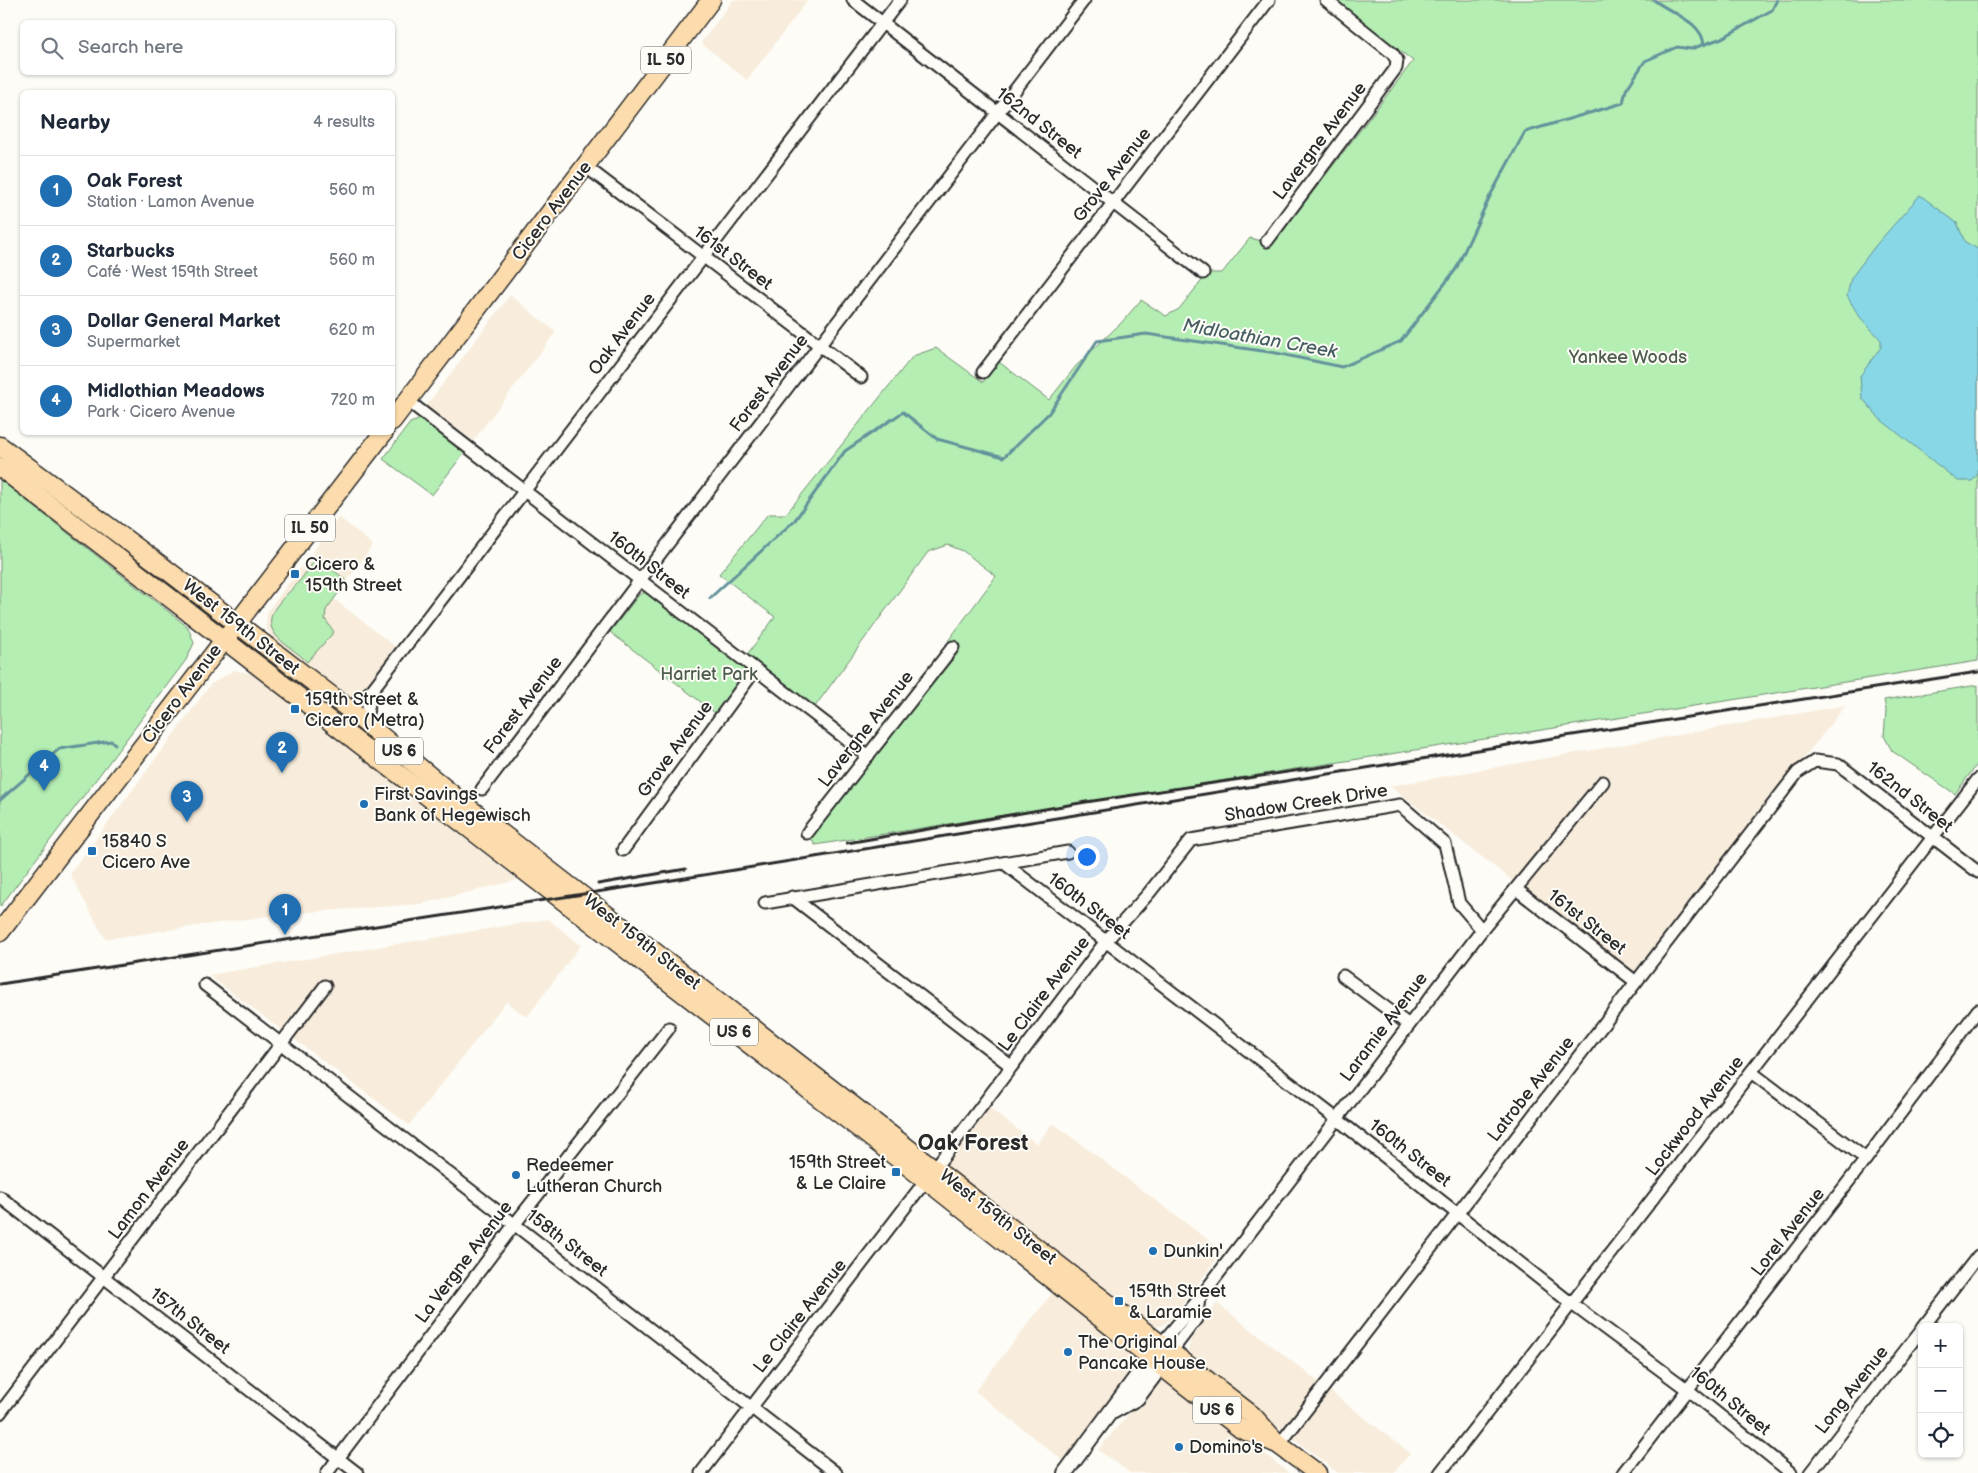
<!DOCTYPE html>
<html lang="en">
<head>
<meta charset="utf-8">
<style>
	:root { --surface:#fff; --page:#f6f6f7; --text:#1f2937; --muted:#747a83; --line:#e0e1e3; --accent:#1f6fb2 }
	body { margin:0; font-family:"Balsamiq Sans",sans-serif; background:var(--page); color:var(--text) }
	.controls { position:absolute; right:15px; bottom:15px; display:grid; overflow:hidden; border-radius:8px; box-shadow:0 1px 4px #0004 }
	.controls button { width:45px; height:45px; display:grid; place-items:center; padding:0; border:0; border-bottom:1px solid var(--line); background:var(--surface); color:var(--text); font:25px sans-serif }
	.you { position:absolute; left:1086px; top:856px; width:18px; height:18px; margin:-12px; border:4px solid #fff; border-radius:50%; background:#1a73e8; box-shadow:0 0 0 8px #1a73e833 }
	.badge { display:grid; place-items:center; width:32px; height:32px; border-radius:50%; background:var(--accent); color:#fff; font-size:16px; font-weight:700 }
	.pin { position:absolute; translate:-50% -41px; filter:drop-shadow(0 1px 2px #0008) }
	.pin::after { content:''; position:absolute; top:26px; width:18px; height:15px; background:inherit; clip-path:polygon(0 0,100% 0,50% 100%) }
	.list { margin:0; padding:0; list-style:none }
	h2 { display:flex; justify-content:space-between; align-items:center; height:65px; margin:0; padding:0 20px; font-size:21px }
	h2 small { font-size:16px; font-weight:400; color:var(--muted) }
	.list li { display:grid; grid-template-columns:32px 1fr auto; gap:15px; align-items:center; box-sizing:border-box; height:70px; padding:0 20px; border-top:1px solid var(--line) }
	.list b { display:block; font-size:19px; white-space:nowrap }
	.list p { margin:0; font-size:16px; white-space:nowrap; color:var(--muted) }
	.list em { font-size:16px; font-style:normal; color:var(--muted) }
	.icon { flex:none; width:28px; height:28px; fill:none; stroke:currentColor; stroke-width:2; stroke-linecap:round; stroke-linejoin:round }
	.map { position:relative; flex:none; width:1978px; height:1473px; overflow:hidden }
	.search { position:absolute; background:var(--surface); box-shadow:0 1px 4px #0004; left:20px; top:20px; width:375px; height:55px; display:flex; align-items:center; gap:12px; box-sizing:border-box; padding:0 18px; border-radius:8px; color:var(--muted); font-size:19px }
	.panel { position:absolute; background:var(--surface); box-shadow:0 1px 4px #0004; left:20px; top:90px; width:375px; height:345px; border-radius:8px }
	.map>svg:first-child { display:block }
</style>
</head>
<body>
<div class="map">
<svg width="1978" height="1473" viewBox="0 0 1978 1473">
	<rect width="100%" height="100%" fill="#fdfcf7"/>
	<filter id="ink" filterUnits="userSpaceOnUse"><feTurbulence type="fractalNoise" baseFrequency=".02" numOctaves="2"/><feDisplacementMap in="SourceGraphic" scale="10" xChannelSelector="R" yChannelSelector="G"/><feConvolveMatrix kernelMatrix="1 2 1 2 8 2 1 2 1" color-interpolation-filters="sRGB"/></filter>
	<g filter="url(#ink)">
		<!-- built -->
		<g fill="#f8eddc">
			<path d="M733,0h75l-61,80 -46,-37z"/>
			<path d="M510,295l46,37 -83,109 -47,-35z"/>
			<path d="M339,517l34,28 -39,54 63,49 -45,57 -39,-30 -13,-15 -28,-21 -6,-13 1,-14z"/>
			<path d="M234,670l20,4 264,206 -97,24 -139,10 -177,25 -35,-65 141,-190z"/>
			<path d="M1846,705l-213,269 -243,-188z"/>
			<path d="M548,919l33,26 -54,72 -21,-15 -97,123 -201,-150z"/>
			<path d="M988,1107l49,37 16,-21 170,128 -53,69 -9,6 -10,1 -206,-158v-6z"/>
			<path d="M1054,1291l75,58 4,14 -3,11 -67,87 -88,-70z"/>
			<path d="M1217,1303l193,150 -16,20h-56l-144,-111 -6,-11 2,-10z"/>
			<path d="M1163,1381l13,3 113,89h-159l-32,-23 52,-61z"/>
		</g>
		<!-- green -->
		<g fill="#b4eeb3" stroke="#708c6f">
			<path d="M1336,0h642v661l-1163,184 -5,-8 147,-183 -9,-13 48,-65 -33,-25 -15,-6 -20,7 -114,156 -68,-52 29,-39 -56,-43 49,-60h18l127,-158 23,-8 47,34 16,-20 50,38 27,-34 46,-44 19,-22 25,16 13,-7 29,-36h14l28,-35 23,6 140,-183z"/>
			<path d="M421,419l43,34 -32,42 -49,-36 27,-36z"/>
			<path d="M0,480l188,147 6,16 -8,17 -186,247z"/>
			<path d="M317,557l30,24 -21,29 -1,9 9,13 -27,30c-10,-11 -24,-17 -32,-28 -14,-19 9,-36 21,-49 7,-8 14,-18 21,-28z"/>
			<path d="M642,593h5l97,74 2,8 -27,41 -109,-84 28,-36z"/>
			<path d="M1978,685v78l-23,31 -63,-43 -8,-15 2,-26 -2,-10z"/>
		</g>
		<!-- water -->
		<path fill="#88d7e6" stroke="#63929b" d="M1920,195l37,28 8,19 13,7v225l-6,7h-14l-78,-62 -18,-21 -2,-22 21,-29v-7l-22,-24 -12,-20 4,-18 25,-33z"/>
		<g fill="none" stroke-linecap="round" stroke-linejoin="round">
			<!-- stream -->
			<g stroke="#63929b" stroke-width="3">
				<path d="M1654,0c16,13 48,21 50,45"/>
				<path d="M710,598l85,-78 50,-69 58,-39 34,27 67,18 45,-44 48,-72 49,-7 130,19 66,14 59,-26 55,-72 34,-73 35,-64 98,-29 3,-13 19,-29 32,-14 14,2 31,-11 50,-28 5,-10"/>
				<path d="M0,800l59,-51 52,-8 4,3"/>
			</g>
			<defs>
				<g id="minor">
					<path d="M853,0l350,273"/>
					<path d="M585,166l276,211"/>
					<path d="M1267,241l129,-173 1,-8 -5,-7 -66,-53"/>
					<path d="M983,372l286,-372"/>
					<path d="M408,401l460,355"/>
					<path d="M346,707l7,-1 19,-16 528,-690"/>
					<path d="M365,722l7,-32"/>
					<path d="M482,789l158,-209 444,-580"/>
					<path d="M807,833l146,-186"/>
					<path d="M623,850l132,-180"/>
					<path d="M1004,863l333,256 235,185 116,86 103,83"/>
					<path d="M1516,889l120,93"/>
					<path d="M792,897l219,169"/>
					<path d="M765,903l303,-51"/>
					<path d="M1343,976l66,49"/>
					<path d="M205,985l631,488"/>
					<path d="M1751,1072l115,87"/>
					<path d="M935,1168l171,-227 43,-48 42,-53 209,-35 45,39 14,59 23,27"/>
					<path d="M0,1197l357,276"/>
					<path d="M1923,1327l55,-71"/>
					<path d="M1161,1344l38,-45 283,-369 121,-148"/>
					<path d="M1171,1352l25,-33 3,-20"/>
					<path d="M0,1413l325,-427"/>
					<path d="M1279,1445l519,-673 17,-11 23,3 140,108"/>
					<path d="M327,1473l187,-248 155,-197"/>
					<path d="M701,1473l225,-293"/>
					<path d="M1440,1473l538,-694"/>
					<path d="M1623,1473l243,-314 112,-149"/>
					<path d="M1810,1473l112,-144"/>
				</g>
				<g id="tertiary">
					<path d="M1114,1411l23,-13 30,-40"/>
					<path d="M1065,1473l92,-124"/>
				</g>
				<g id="primary">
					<path d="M392,421l319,-421"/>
					<path d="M0,446l163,121 183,140 119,98 787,610 27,30 38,28"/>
					<path d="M0,467l926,713 315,249 34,14"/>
					<path d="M0,932l384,-500"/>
				</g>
			</defs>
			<!-- minor casing -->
			<use href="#minor" stroke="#2b2b2b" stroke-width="15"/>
			<!-- tertiary casing -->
			<use href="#tertiary" stroke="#2b2b2b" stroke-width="18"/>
			<!-- primary casing -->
			<use href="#primary" stroke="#2b2b2b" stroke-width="21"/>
			<!-- minor -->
			<use href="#minor" stroke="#fdfcf7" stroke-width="11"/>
			<!-- tertiary -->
			<use href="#tertiary" stroke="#fdfcf7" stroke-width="14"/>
			<!-- primary -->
			<use href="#primary" stroke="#fcdcac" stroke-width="18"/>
			<!-- rail -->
			<g stroke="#2b2b2b" stroke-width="3">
				<path d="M847,843l239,-41 249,-37"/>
				<path d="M598,884l88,-15"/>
				<path d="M0,984l629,-97 873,-141 476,-74"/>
			</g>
		</g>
	</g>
	<!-- markers -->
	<g fill="#1f6fb2" stroke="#fdfcf7" stroke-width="2">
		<rect x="290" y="569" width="10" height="10" rx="2.5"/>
		<rect x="290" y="704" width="10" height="10" rx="2.5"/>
		<circle cx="364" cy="804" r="5"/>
		<rect x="87" y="846" width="10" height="10" rx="2.5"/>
		<rect x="891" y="1167" width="10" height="10" rx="2.5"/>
		<circle cx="516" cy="1175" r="5"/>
		<circle cx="1153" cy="1251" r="5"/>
		<rect x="1114" y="1296" width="10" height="10" rx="2.5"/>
		<circle cx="1068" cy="1352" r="5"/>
		<circle cx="1179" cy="1447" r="5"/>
	</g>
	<g text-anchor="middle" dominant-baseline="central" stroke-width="4" stroke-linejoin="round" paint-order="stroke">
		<!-- shield labels -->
		<g fill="#fdfcf7" stroke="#6a6a68" stroke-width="1">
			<rect x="641" y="46.5" width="50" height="27" rx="4"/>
			<rect x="285" y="514.5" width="50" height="27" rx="4"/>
			<rect x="375" y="737.5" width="48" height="27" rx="4"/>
			<rect x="710" y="1018.5" width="48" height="27" rx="4"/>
			<rect x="1193" y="1396.5" width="48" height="27" rx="4"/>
		</g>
		<g font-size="16" font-weight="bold" fill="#2b2b2b">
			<text x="666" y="60">IL 50</text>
			<text x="310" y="528">IL 50</text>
			<text x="399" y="751">US 6</text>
			<text x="734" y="1032">US 6</text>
			<text x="1217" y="1410">US 6</text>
		</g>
		<!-- street labels -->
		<g font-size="18" fill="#2b2b2b" stroke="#fdfcf7">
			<text transform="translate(1039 123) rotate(38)">162nd Street</text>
			<text transform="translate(1320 141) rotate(-53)">Lavergne Avenue</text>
			<text transform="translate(1112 175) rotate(-52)">Grove Avenue</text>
			<text transform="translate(552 211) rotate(-53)">Cicero Avenue</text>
			<text transform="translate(733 258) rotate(37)">161st Street</text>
			<text transform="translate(622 334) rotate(-53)">Oak Avenue</text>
			<text transform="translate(769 383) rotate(-53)">Forest Avenue</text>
			<text transform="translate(649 565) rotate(38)">160th Street</text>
			<text transform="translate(241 627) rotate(38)">West 159th Street</text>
			<text transform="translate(182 694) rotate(-53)">Cicero Avenue</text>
			<text transform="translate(523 705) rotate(-53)">Forest Avenue</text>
			<text transform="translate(866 729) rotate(-52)">Lavergne Avenue</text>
			<text transform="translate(675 749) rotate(-54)">Grove Avenue</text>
			<text transform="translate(1910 797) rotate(38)">162nd Street</text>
			<text transform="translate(1306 803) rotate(-9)">Shadow Creek Drive</text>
			<text transform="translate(1089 906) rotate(37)">160th Street</text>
			<text transform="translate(1587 922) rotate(38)">161st Street</text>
			<text transform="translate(642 942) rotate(38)">West 159th Street</text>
			<text transform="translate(1044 994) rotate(-53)">Le Claire Avenue</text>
			<text transform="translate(1384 1027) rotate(-53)">Laramie Avenue</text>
			<text transform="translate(1531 1089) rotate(-52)">Latrobe Avenue</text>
			<text transform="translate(1695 1116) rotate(-52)">Lockwood Avenue</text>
			<text transform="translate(1410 1153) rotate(38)">160th Street</text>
			<text transform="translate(149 1189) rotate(-53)">Lamon Avenue</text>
			<text transform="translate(998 1217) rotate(38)">West 159th Street</text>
			<text transform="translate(1788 1232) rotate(-52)">Lorel Avenue</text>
			<text transform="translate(567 1243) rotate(38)">158th Street</text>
			<text transform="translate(464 1262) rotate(-53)">La Vergne Avenue</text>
			<text transform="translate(800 1316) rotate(-52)">Le Claire Avenue</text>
			<text transform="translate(190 1321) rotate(38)">157th Street</text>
			<text transform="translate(1852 1390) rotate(-52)">Long Avenue</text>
			<text transform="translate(1730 1401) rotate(39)">160th Street</text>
		</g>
		<!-- park labels -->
		<g font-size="18" fill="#4d5c4d" stroke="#fdfcf7">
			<text x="1628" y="357">Yankee Woods</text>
			<text x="709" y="674">Harriet Park</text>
		</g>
		<!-- poi labels -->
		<g font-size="18" fill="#2b2b2b" stroke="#fdfcf7" text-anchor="start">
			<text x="305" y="564">Cicero &amp;<tspan x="305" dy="21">159th Street</tspan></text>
			<text x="305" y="699">159th Street &amp;<tspan x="305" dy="21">Cicero (Metra)</tspan></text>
			<text x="374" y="794">First Savings<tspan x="374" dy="21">Bank of Hegewisch</tspan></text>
			<text x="102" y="841">15840 S<tspan x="102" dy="21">Cicero Ave</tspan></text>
			<text x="886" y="1162" text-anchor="end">159th Street<tspan x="886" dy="21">&amp; Le Claire</tspan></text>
			<text x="526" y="1165">Redeemer<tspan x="526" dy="21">Lutheran Church</tspan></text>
			<text x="1163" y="1251">Dunkin'</text>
			<text x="1129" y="1291">159th Street<tspan x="1129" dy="21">&amp; Laramie</tspan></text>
			<text x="1078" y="1342">The Original<tspan x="1078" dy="21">Pancake House</tspan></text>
			<text x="1189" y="1447">Domino's</text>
		</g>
		<!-- water labels -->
		<g font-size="19" font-style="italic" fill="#475f63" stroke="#fdfcf7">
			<text transform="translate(1260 339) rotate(10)">Midloathian Creek</text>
		</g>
		<!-- district labels -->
		<g font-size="22" font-weight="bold" fill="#2b2b2b" stroke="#fdfcf7">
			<text x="973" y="1143">Oak Forest</text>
		</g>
	</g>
</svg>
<div class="controls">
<button>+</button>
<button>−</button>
<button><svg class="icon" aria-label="locate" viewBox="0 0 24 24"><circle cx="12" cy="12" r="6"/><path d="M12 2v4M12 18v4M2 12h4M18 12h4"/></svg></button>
</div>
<div class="you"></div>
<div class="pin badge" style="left:285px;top:935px">1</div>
<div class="pin badge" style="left:282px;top:773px">2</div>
<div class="pin badge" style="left:187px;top:822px">3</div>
<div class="pin badge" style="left:44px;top:791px">4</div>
<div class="search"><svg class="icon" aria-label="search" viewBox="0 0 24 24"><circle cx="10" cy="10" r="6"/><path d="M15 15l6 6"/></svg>Search here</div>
<section class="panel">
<h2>Nearby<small>4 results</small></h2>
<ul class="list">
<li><span class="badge">1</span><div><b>Oak Forest</b><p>Station · Lamon Avenue</p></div><em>560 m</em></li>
<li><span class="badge">2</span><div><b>Starbucks</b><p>Café · West 159th Street</p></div><em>560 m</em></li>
<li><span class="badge">3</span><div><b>Dollar General Market</b><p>Supermarket</p></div><em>620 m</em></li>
<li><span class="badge">4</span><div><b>Midlothian Meadows</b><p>Park · Cicero Avenue</p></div><em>720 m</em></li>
</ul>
</section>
</div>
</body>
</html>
